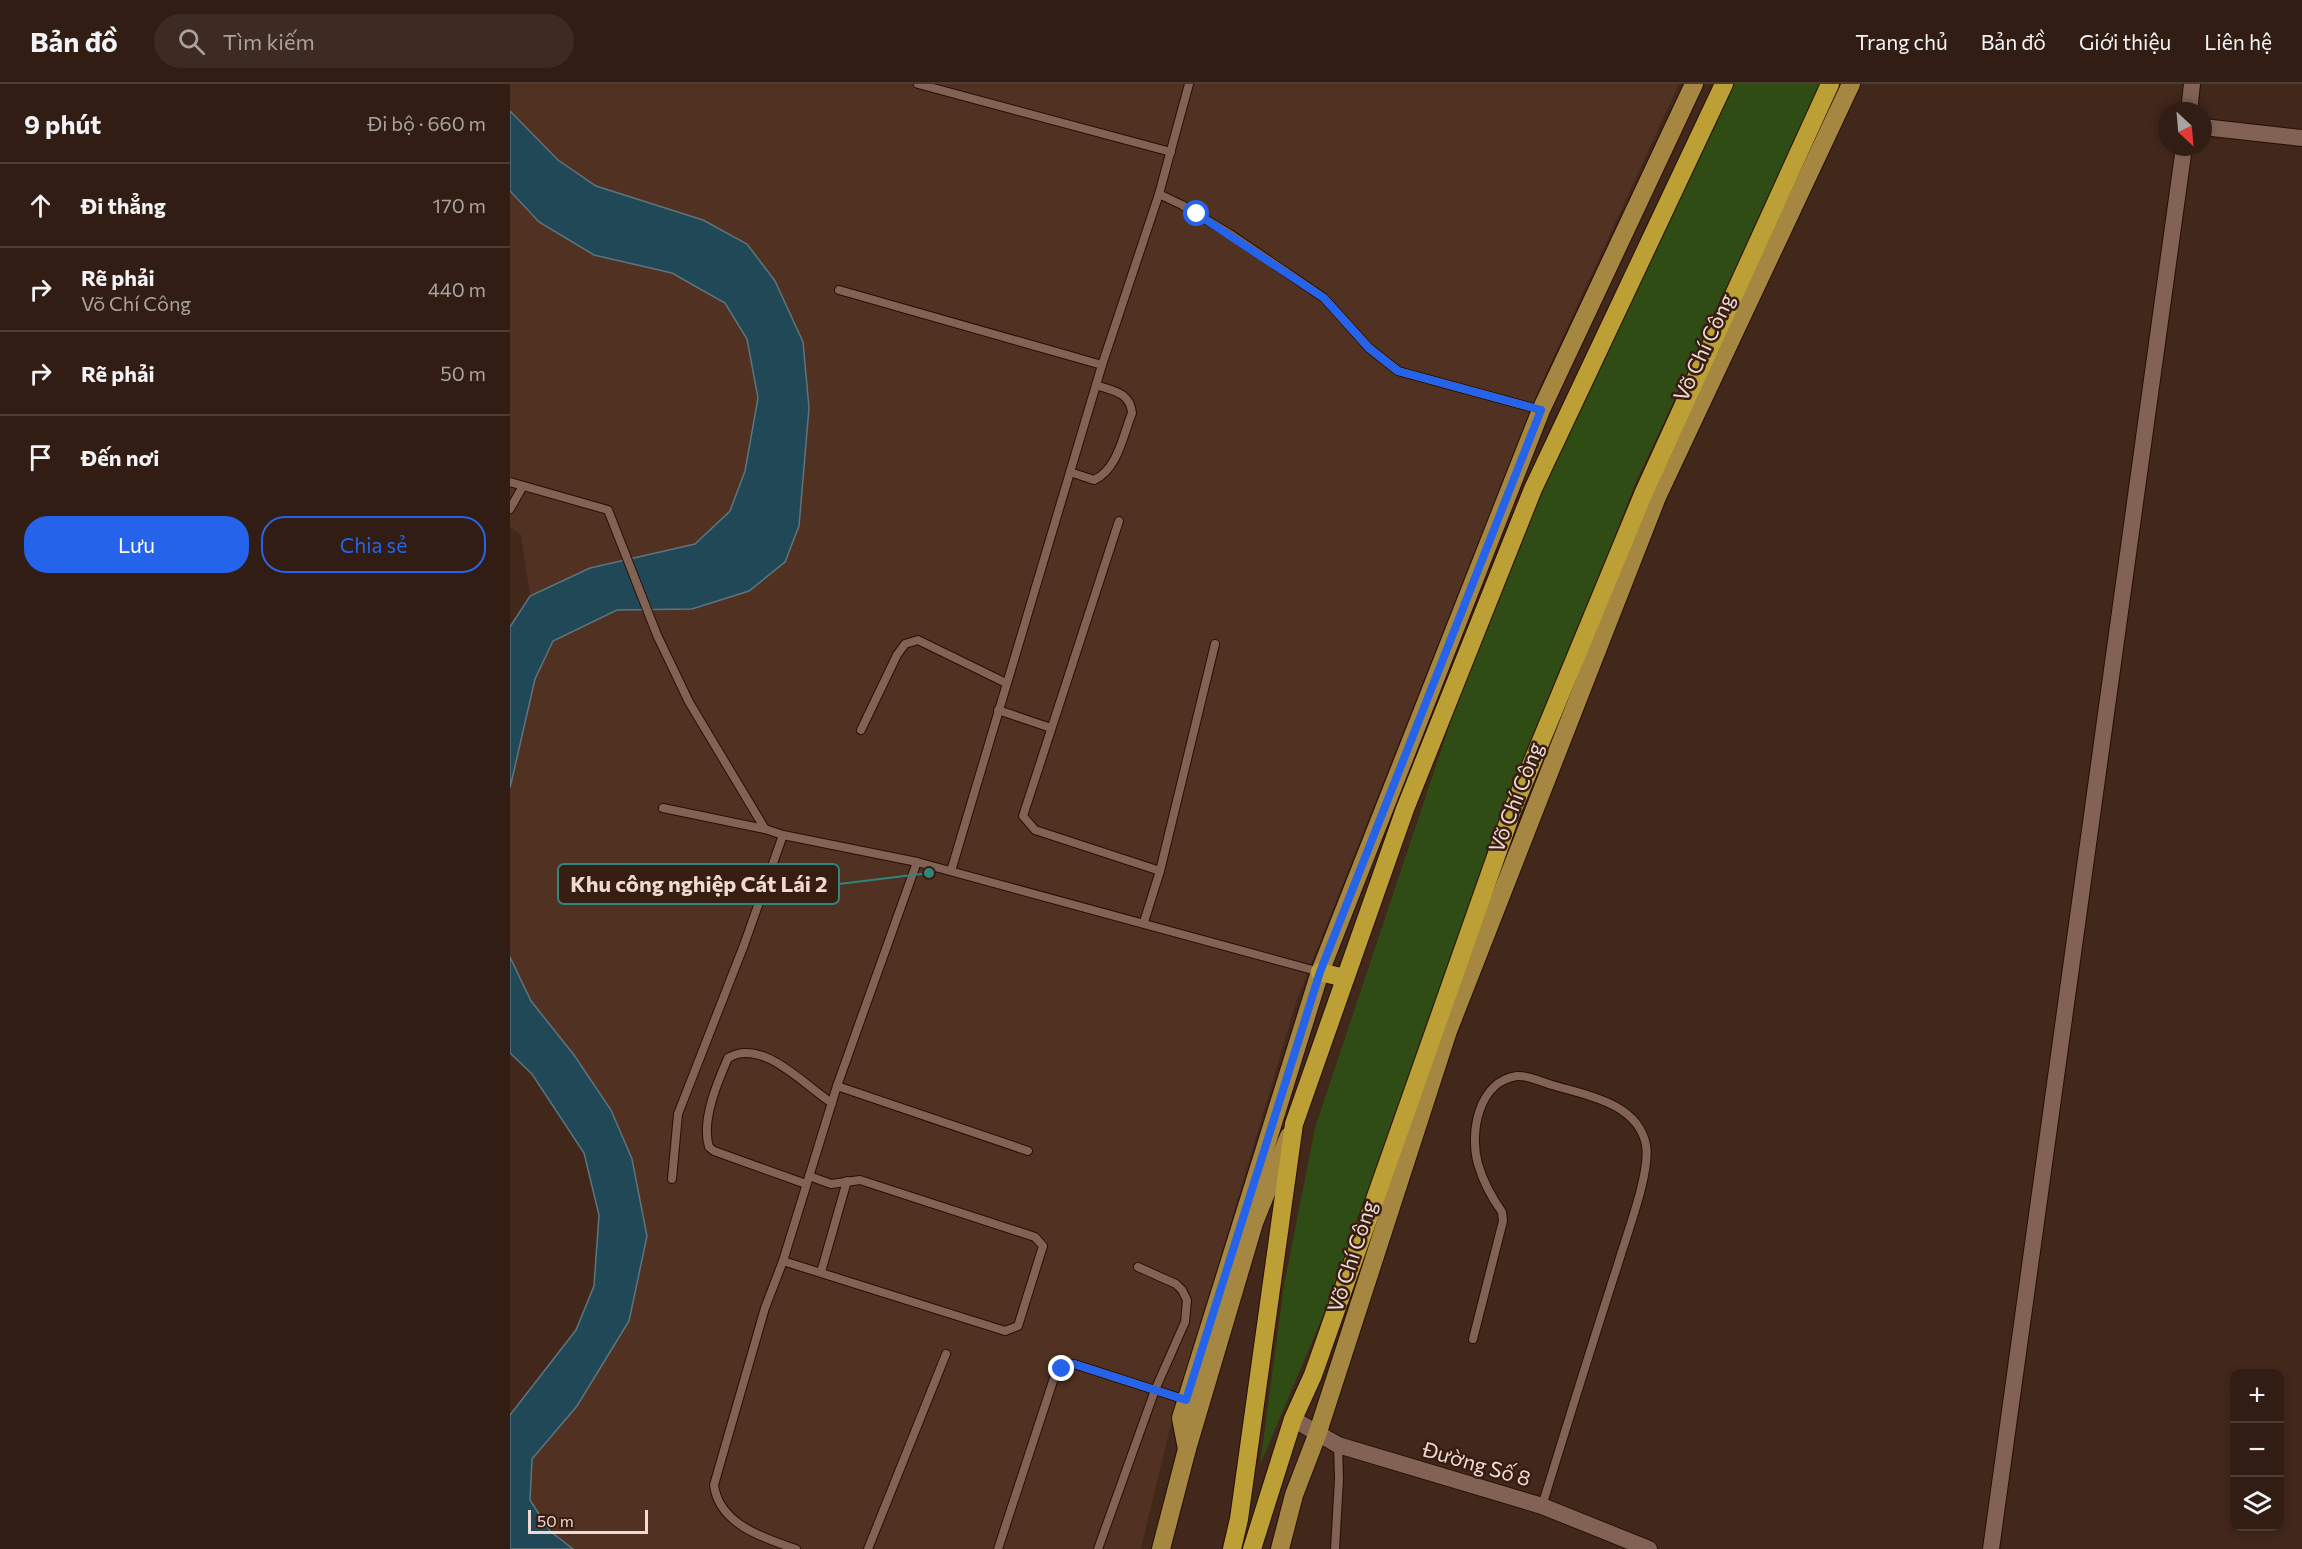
<!DOCTYPE html>
<html lang="vi">
<head>
<meta charset="utf-8">
<style>
	:root { --surface:#321d14; --page:#3d2a22; --text:#f1f3f6; --muted:#a8a2a0; --line:#4d3b34; --accent:#2563eb }
	body { margin:0; font-family:Commissioner,sans-serif; background:var(--page); color:var(--text) }
	.controls { position:absolute; right:18px; bottom:18px; display:grid; overflow:hidden; border-radius:12px; box-shadow:0 3px 9px #0003 }
	.controls button { width:54px; height:54px; display:grid; place-items:center; padding:0; border:0; border-bottom:2px solid var(--line); background:var(--surface); color:var(--text); font:30px sans-serif }
	.compass { position:absolute; left:1648px; top:18px; width:54px; height:54px; border-radius:50%; background:var(--surface); box-shadow:0 3px 9px #0003; rotate:154deg }
	.scale { position:absolute; left:18px; bottom:15px; width:120px; box-sizing:border-box; padding-left:6px; border:3px solid #eddbd3; border-top:0; font-size:16px; line-height:21px; white-space:nowrap; color:#eddbd3; -webkit-text-stroke:4px #371d12; paint-order:stroke }
	.stop { position:absolute; width:18px; height:18px; margin:-14px; border:4px solid #2563eb; border-radius:50%; background:#fff }
	.stop.end { background:#2563eb; border-color:#fff; box-shadow:0 2px 6px #0008 }
	.list { margin:0; padding:0; list-style:none }
	h2 { display:flex; justify-content:space-between; align-items:center; height:78px; margin:0; padding:0 24px; font-size:26px }
	h2 small { font-size:20px; font-weight:400; color:var(--muted) }
	.list li { display:grid; grid-template-columns:39px 1fr auto; gap:18px; align-items:center; box-sizing:border-box; height:84px; padding:0 24px; border-top:2px solid var(--line) }
	.list b { display:block; font-size:22px; white-space:nowrap }
	.list p { margin:0; font-size:20px; white-space:nowrap; color:var(--muted) }
	.list em { font-size:20px; font-style:normal; color:var(--muted) }
	.actions { display:flex; gap:12px; padding:18px 24px }
	.actions a { flex:1; padding:14px 0; border:2px solid var(--accent); border-radius:24px; text-align:center; font-size:21px; color:var(--accent) }
	.actions .main { background:var(--accent); color:#fff }
	.icon { flex:none; width:33px; height:33px; fill:none; stroke:currentColor; stroke-width:2; stroke-linecap:round; stroke-linejoin:round }
	.map { position:relative; flex:none; width:1792px; height:1465px; overflow:hidden }
	header { display:flex; align-items:center; gap:36px; box-sizing:border-box; height:84px; padding:0 30px; background:var(--surface); border-bottom:2px solid var(--line) }
	header strong { font-size:28px }
	nav { display:flex; gap:33px; margin-inline-start:auto; font-size:21px }
	.search { width:420px; height:54px; background:var(--page); display:flex; align-items:center; gap:15px; box-sizing:border-box; padding:0 21px; border-radius:33px; color:var(--muted); font-size:22px }
	main { display:flex }
	aside { flex:1; background:var(--surface) }
	.map>svg:first-child { display:block }
</style>
</head>
<body>
<header>
<strong>Bản đồ</strong>
<div class="search"><svg class="icon" aria-label="search" viewBox="0 0 24 24"><circle cx="10" cy="10" r="6"/><path d="M15 15l6 6"/></svg>Tìm kiếm</div>
<nav><a>Trang chủ</a><a>Bản đồ</a><a>Giới thiệu</a><a>Liên hệ</a></nav>
</header>
<main>
<aside>
<h2>9 phút<small>Đi bộ · 660 m</small></h2>
<ul class="list">
<li><svg class="icon" aria-label="ahead" viewBox="0 0 24 24"><path d="M12 20V5M6 11l6-6 6 6"/></svg><div><b>Đi thẳng</b></div><em>170 m</em></li>
<li><svg class="icon" aria-label="right" viewBox="0 0 24 24"><path d="M7 20v-9h11M14 6l5 5-5 5"/></svg><div><b>Rẽ phải</b><p>Võ Chí Công</p></div><em>440 m</em></li>
<li><svg class="icon" aria-label="right" viewBox="0 0 24 24"><path d="M7 20v-9h11M14 6l5 5-5 5"/></svg><div><b>Rẽ phải</b></div><em>50 m</em></li>
<li><svg class="icon" aria-label="arrive" viewBox="0 0 24 24"><path d="M6 21V4h12l-3 4 3 4H6"/></svg><div><b>Đến nơi</b></div></li>
</ul>
<div class="actions"><a class="main">Lưu</a><a>Chia sẻ</a></div>
</aside>
<div class="map">
<svg width="1792" height="1465" viewBox="0 0 1792 1465">
	<rect width="100%" height="100%" fill="#42271b"/>
	<!-- built -->
	<path fill="#513122" d="M0,0h1169l-138,300 -245,618 -126,426 -29,121h-568l-23,-18 -20,-31 2,-41 45,-53 55,-247 -21,-49 -37,-55 -43,-54 -21,-44v-168l25,-110 18,-38 -23,-45 -9,-61 -11,-8z"/>
	<!-- green -->
	<path fill="#2f4c14" d="M1222,0h90l-187,400 -202,531 -83,237 -90,213 24,-180 31,-157 156,-467 83,-203z"/>
	<!-- water -->
	<g fill="#214857" stroke="#5e747c" stroke-width="1.5">
		<path d="M0,27l48,49 38,26 107,34 44,24 28,37 28,61 6,66 -10,118 -14,36 -36,29 -57,18 -75,1 -64,31 -18,38 -25,109v-161l20,-31 60,-28 105,-24 35,-33 15,-40 13,-73 -11,-59 -22,-36 -53,-30 -78,-18 -55,-33 -29,-31z"/>
		<path d="M0,873l21,44 43,54 37,55 21,49 15,77 -18,85 -52,85 -45,53 -2,41 20,31 23,18h-63v-134l66,-85 18,-44 5,-71 -15,-62 -52,-79 -22,-21z"/>
	</g>
	<g fill="none" stroke-linecap="round" stroke-linejoin="round">
		<defs>
			<g id="lane">
				<path d="M408,0l253,68"/>
				<path d="M649,110l23,11 51,31 91,62 45,50 29,23 143,39"/>
				<path d="M329,206l263,75"/>
				<path d="M560,388l24,8c24,-11 29,-45 38,-67 -2,-21 -19,-22 -36,-28"/>
				<path d="M0,398l98,28 49,125 32,67 76,127 18,6 134,27 403,110"/>
				<path d="M0,425l13,-23"/>
				<path d="M609,437l-96,295 12,14 125,41"/>
				<path d="M488,626l53,18"/>
				<path d="M351,646l36,-75 8,-11 13,-4 88,43"/>
				<path d="M153,724l102,21"/>
				<path d="M441,787l151,-506 57,-171 30,-110"/>
				<path d="M634,838l16,-51 55,-227"/>
				<path d="M327,1002l191,65"/>
				<path d="M162,1095l6,-65 66,-169 39,-110"/>
				<path d="M296,1100l-92,-33 -5,-4c-8,-26 8,-64 19,-89 34,-21 77,28 104,45"/>
				<path d="M273,1177l222,70 13,-5 25,-80 -8,-9 -175,-57 -29,4 -22,-8"/>
				<path d="M311,1188l26,-91"/>
				<path d="M963,1255l30,-118 -1,-9c-10,-14 -19,-31 -24,-48 -9,-32 1,-83 39,-88 11,-1 25,6 35,9 34,10 86,18 94,60 5,27 -20,91 -28,119 -26,80 -51,161 -76,242"/>
				<path d="M286,1465c-33,-11 -77,-25 -82,-64l51,-177 18,-47 54,-175 80,-224"/>
				<path d="M358,1465l78,-195"/>
				<path d="M488,1465l56,-171 8,-9 12,-5 112,36"/>
				<path d="M588,1465l57,-159 30,-68 2,-22 -5,-10 -6,-6 -38,-17"/>
				<path d="M825,1465l4,-70 -1,-34"/>
			</g>
			<g id="street">
				<path d="M1679,27l3,-27"/>
				<path d="M1693,43l99,11"/>
				<path d="M783,1335l45,26 204,61 107,43"/>
				<path d="M1481,1465l193,-1402"/>
			</g>
			<g id="primary">
				<path d="M677,1365l-6,-31 139,-446 221,-562 153,-326"/>
				<path d="M651,1465l26,-100 67,-226 35,-87"/>
				<path d="M770,1465l14,-54 23,-60 131,-404 209,-534 194,-413"/>
			</g>
			<g id="highway">
				<path d="M810,888l25,6"/>
				<path d="M722,1465l7,-30 55,-395 111,-315 128,-320 191,-405"/>
				<path d="M742,1465l41,-130 20,-44 199,-564 132,-319 186,-408"/>
			</g>
		</defs>
		<!-- lane casing -->
		<use href="#lane" stroke="#270f05" stroke-width="10"/>
		<!-- street casing -->
		<use href="#street" stroke="#270f05" stroke-width="18"/>
		<!-- primary casing -->
		<use href="#primary" stroke="#270f05" stroke-width="20"/>
		<!-- highway casing -->
		<use href="#highway" stroke="#270f05" stroke-width="20"/>
		<!-- lane -->
		<use href="#lane" stroke="#816255" stroke-width="8"/>
		<!-- street -->
		<use href="#street" stroke="#816255" stroke-width="16"/>
		<!-- primary -->
		<use href="#primary" stroke="#a58742" stroke-width="18"/>
		<!-- highway -->
		<use href="#highway" stroke="#bda035" stroke-width="18"/>
	</g>
	<g fill="none" stroke-linecap="round" stroke-linejoin="round">
		<!-- route -->
		<path stroke="#2563eb" stroke-width="8" d="M552,1285l12,-5 112,36 134,-428 221,-562 -143,-39 -29,-23 -45,-50 -127,-84"/>
	</g>
	<g text-anchor="middle" dominant-baseline="central" stroke-width="5" stroke-linejoin="round" paint-order="stroke">
		<!-- street labels -->
		<g font-size="21" fill="#eddbd3" stroke="#371d12">
			<text transform="translate(1193 263) rotate(-65)">Võ Chí Công</text>
			<text transform="translate(1005 713) rotate(-69)">Võ Chí Công</text>
			<text transform="translate(841 1172) rotate(-72)">Võ Chí Công</text>
			<text transform="translate(967 1379) rotate(16)">Đường Số 8</text>
		</g>
	</g>
	<!-- callouts -->
	<path fill="none" stroke="#30857d" stroke-width="2" d="M419 789L329 800"/>
	<circle fill="#30857d" stroke="#371d12" stroke-width="2" cx="419" cy="789" r="6"/>
	<rect fill="#371d12" stroke="#30857d" stroke-width="2" x="48" y="780" width="281" height="40" rx="6"/>
	<g font-size="22" text-anchor="middle" font-weight="bold" fill="#eddbd3">
		<text x="189" y="808">Khu công nghiệp Cát Lái 2</text>
	</g>
</svg>
<div class="controls">
<button>+</button>
<button>−</button>
<button><svg class="icon" aria-label="layers" viewBox="0 0 24 24"><path d="M12 4l9 5-9 5-9-5zM3 14l9 5 9-5"/></svg></button>
</div>
<svg class="compass" viewBox="-18 -18 36 36"><path d="M0-13l5 13h-10z" fill="#e53935"/><path d="M0 13l5-13h-10z" fill="#a8a2a0"/></svg>
<div class="scale">50 m</div>
<div class="stop" style="left:687px;top:130px"></div>
<div class="stop end" style="left:552px;top:1285px"></div>
</div>
</main>
</body>
</html>
